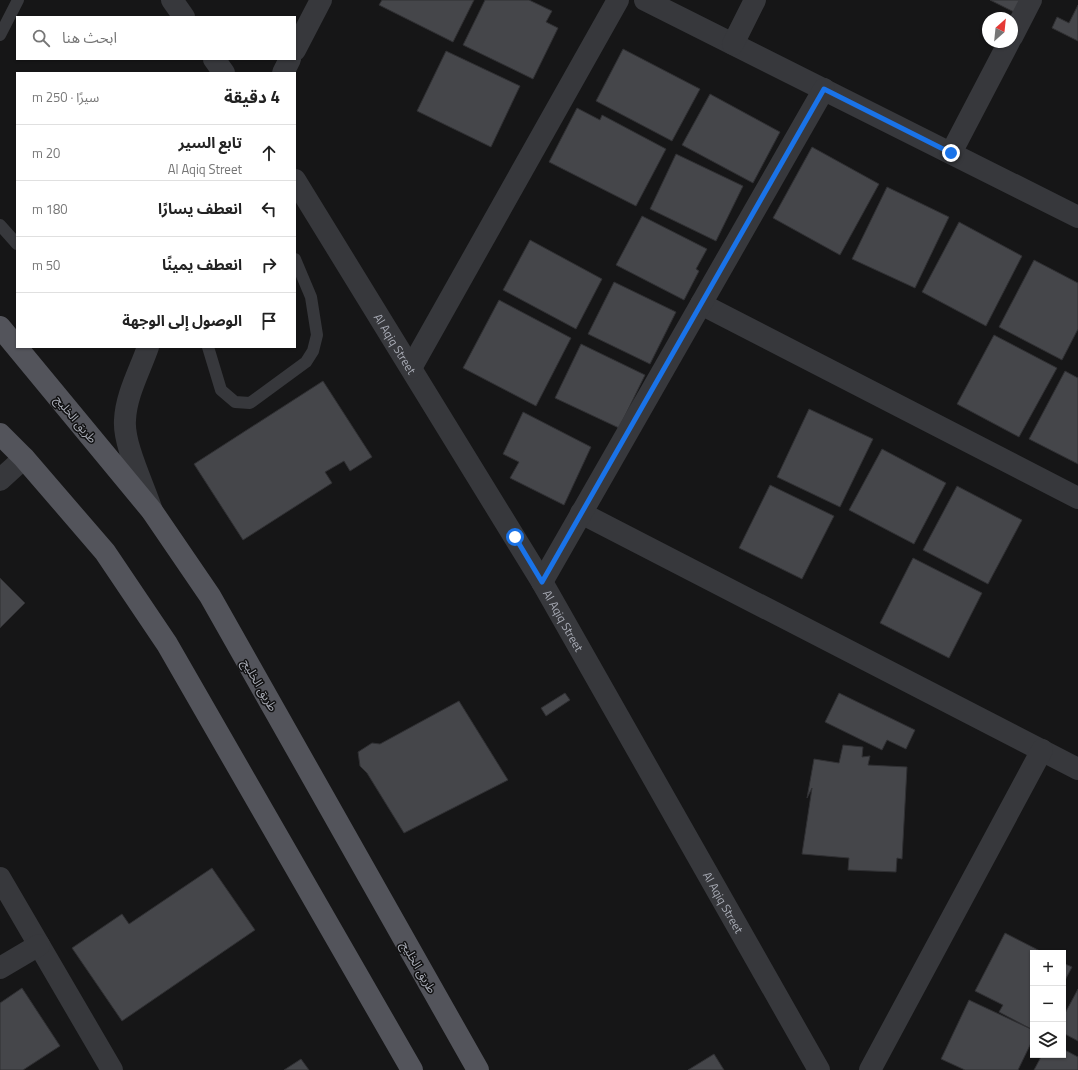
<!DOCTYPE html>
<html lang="ar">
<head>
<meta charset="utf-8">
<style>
	:root { --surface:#fff; --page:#f6f6f6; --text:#222; --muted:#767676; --line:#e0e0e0 }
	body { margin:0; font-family:"Titillium Web","Noto Sans Arabic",sans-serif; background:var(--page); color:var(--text); direction:rtl }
	.controls { position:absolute; right:12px; bottom:12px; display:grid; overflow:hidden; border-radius:0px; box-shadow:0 1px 3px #0004 }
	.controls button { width:36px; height:36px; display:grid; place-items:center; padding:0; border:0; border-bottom:1px solid var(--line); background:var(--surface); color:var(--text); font:20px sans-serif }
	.compass { position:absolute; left:982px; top:12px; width:36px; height:36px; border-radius:50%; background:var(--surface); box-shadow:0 1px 3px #0004; rotate:27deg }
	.stop { position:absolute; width:12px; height:12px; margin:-9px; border:3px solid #1a73e8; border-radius:50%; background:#fff }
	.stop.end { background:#1a73e8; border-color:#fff; box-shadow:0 1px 4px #0008 }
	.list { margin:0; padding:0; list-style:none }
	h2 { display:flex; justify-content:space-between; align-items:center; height:52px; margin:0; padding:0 16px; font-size:17px }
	h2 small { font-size:13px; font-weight:400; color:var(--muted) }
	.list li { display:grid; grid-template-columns:26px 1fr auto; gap:12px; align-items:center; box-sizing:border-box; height:56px; padding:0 16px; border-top:1px solid var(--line) }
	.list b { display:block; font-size:15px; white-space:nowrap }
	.list p { margin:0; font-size:13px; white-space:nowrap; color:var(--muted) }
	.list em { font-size:13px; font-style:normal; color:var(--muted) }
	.icon { flex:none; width:22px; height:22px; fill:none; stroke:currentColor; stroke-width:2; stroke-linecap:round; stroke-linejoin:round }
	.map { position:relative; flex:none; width:1078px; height:1070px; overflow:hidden; direction:ltr }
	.search { position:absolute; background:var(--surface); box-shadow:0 1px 3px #0004; left:16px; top:16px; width:280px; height:44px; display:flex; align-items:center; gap:10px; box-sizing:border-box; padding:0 14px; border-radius:0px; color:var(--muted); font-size:15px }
	.panel { position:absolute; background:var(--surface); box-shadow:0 1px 3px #0004; left:16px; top:72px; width:280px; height:276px; border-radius:0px; direction:rtl }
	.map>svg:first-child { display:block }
</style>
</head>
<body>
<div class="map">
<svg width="1078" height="1070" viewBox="0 0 1078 1070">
	<rect width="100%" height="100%" fill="#161617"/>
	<!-- building -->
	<g fill="#45464a" stroke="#303033">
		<path d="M382,0h92l-21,42 -74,-37z"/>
		<path d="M485,0h44l23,11 -6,11 12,6 -25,51 -70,-34z"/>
		<path d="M990,0h41l-9,16z"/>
		<path d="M1078,5v36l-26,-13 5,-11 12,6z"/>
		<path d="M623,49l77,40 -28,52 -76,-40z"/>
		<path d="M446,51l74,35 -29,61 -74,-36z"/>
		<path d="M710,94l70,38 -27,51 -71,-38z"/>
		<path d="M577,108l23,12 2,-5 64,34 -30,57 -87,-44z"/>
		<path d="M812,147l67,37 -39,71 -67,-37z"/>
		<path d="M676,154l67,32 -27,55 -66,-32z"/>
		<path d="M887,187l62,30 -34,71 -63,-29z"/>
		<path d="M642,216l65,33 -11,20 3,2 -15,29 -68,-35z"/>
		<path d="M959,222l63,34 -36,70 -64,-34z"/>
		<path d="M530,240l72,39 -26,50 -73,-39z"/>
		<path d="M1034,260l44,23v46l-16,31 -63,-33z"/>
		<path d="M614,282l62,30 -26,52 -62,-30z"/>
		<path d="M499,300l72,38 -35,68 -73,-38z"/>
		<path d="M994,335l63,33 -38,69 -62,-33z"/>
		<path d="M581,344l64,31 -26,53 -64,-30z"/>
		<path d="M1065,371l13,7v86l-49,-25z"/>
		<path d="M323,381l49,76 -22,14 -6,-10 -19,11 7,11 -89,57 -49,-76z"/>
		<path d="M809,409l64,30 -33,68 -63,-30z"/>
		<path d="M523,412l68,35 -27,58 -54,-27 9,-16 -16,-8z"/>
		<path d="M882,449l64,34 -32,61 -65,-34z"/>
		<path d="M770,485l64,31 -32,63 -63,-31z"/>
		<path d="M957,486l65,34 -34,64 -65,-34z"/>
		<path d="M913,558l69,35 -33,65 -69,-35z"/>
		<path d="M0,578l25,25 -25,25z"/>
		<path d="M565,693l5,7 -24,16 -5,-8z"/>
		<path d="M839,693l76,37 -9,19 -19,-9 -5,10 -57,-28z"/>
		<path d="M459,701l49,79 -104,53 -37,-60 -7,-7 -2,-14 14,-9 8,1z"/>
		<path d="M843,745l20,2 -1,10 8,-1 -2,9 39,2 -5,92 -5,-1 -1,14 -48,-2 1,-12 -47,-4 10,-66 -5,10 7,-39 25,4z"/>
		<path d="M212,868l43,62 -133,91 -50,-73 50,-34 7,10z"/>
		<path d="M1005,933l39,20h-11v77l-34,-18 4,-7 -28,-14z"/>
		<path d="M1063,963l9,4 -9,17z"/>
		<path d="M22,988l38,58 -37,24h-23v-67z"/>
		<path d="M1078,989v52l-15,-8v-16z"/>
		<path d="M969,1000l64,30v9l-15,31h-53l-24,-11z"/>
		<path d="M1063,1049l15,8v13h-44l8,-15h21z"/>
		<path d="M714,1054l10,16h-36z"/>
		<path d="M301,1059l8,11h-25z"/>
	</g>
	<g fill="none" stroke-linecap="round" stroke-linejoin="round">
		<!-- service -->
		<g stroke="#37383c" stroke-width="12">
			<path d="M0,35l18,-35"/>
			<path d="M0,225l17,19"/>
			<path d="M208,347l13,43 14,12 15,1 56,-41 7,-11 4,-16 -6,-38 -16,-38"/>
		</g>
		<!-- minor -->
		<g stroke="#37383c" stroke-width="22">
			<path d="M172,0l12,17"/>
			<path d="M645,0l433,217"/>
			<path d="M1012,37l19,-37"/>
			<path d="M733,44l22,-44"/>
			<path d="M295,50l26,-50"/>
			<path d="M214,59l10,14"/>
			<path d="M283,73l7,-14"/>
			<path d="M951,153l58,-111"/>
			<path id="s1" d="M295,180l247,402 277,488"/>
			<path d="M701,304l377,194"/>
			<path d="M148,347c-8,23 -22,48 -23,73 -2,24 19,66 27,91"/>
			<path d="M411,368l207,-368"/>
			<path d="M0,480l24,-22"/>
			<path d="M581,513l497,256"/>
			<path d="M542,582l282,-493"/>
			<path d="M0,878l112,192"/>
			<path d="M0,968l39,-23"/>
			<path d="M870,1070l172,-320"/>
		</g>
		<!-- primary -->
		<g stroke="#53545b" stroke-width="22">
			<path d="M0,327l152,184 58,85 268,474"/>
			<path d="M0,434l24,24 81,94 62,92 245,426"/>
		</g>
	</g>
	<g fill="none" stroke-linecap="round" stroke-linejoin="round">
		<!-- route -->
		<path stroke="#1a73e8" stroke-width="5" d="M515,537l27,45 282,-493 127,64"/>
	</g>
	<g text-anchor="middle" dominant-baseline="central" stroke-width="3" stroke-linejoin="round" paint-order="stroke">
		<!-- street labels -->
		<g font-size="12" fill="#a9acb6" stroke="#111112">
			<text stroke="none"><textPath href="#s1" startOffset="192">Al Aqiq Street</textPath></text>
			<text transform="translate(76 419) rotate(50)">طريق الخليج</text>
			<text stroke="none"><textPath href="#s1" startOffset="516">Al Aqiq Street</textPath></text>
			<text transform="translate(260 685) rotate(60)">طريق الخليج</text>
			<text stroke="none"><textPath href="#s1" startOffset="840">Al Aqiq Street</textPath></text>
			<text transform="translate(419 967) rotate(60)">طريق الخليج</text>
		</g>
	</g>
</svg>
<div class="controls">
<button>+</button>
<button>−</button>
<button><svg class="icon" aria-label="layers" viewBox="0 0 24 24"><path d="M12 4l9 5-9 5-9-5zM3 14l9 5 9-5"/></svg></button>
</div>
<svg class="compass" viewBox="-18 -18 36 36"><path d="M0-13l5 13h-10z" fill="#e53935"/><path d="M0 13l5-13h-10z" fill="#767676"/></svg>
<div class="stop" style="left:515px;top:537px"></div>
<div class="stop end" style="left:951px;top:153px"></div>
<div class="search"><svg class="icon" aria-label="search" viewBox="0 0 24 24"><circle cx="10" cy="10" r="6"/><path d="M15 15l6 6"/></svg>ابحث هنا</div>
<section class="panel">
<h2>4 دقيقة<small>سيرًا · 250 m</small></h2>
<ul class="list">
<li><svg class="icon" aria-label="ahead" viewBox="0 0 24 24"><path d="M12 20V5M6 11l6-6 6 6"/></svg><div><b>تابع السير</b><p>Al Aqiq Street</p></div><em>20 m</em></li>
<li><svg class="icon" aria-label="left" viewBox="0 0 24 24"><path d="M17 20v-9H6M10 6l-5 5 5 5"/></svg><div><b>انعطف يسارًا</b></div><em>180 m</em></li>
<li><svg class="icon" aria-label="right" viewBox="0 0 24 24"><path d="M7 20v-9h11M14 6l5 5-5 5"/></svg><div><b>انعطف يمينًا</b></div><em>50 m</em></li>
<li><svg class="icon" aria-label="arrive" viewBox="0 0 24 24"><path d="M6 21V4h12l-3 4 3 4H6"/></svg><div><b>الوصول إلى الوجهة</b></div></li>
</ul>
</section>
</div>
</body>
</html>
